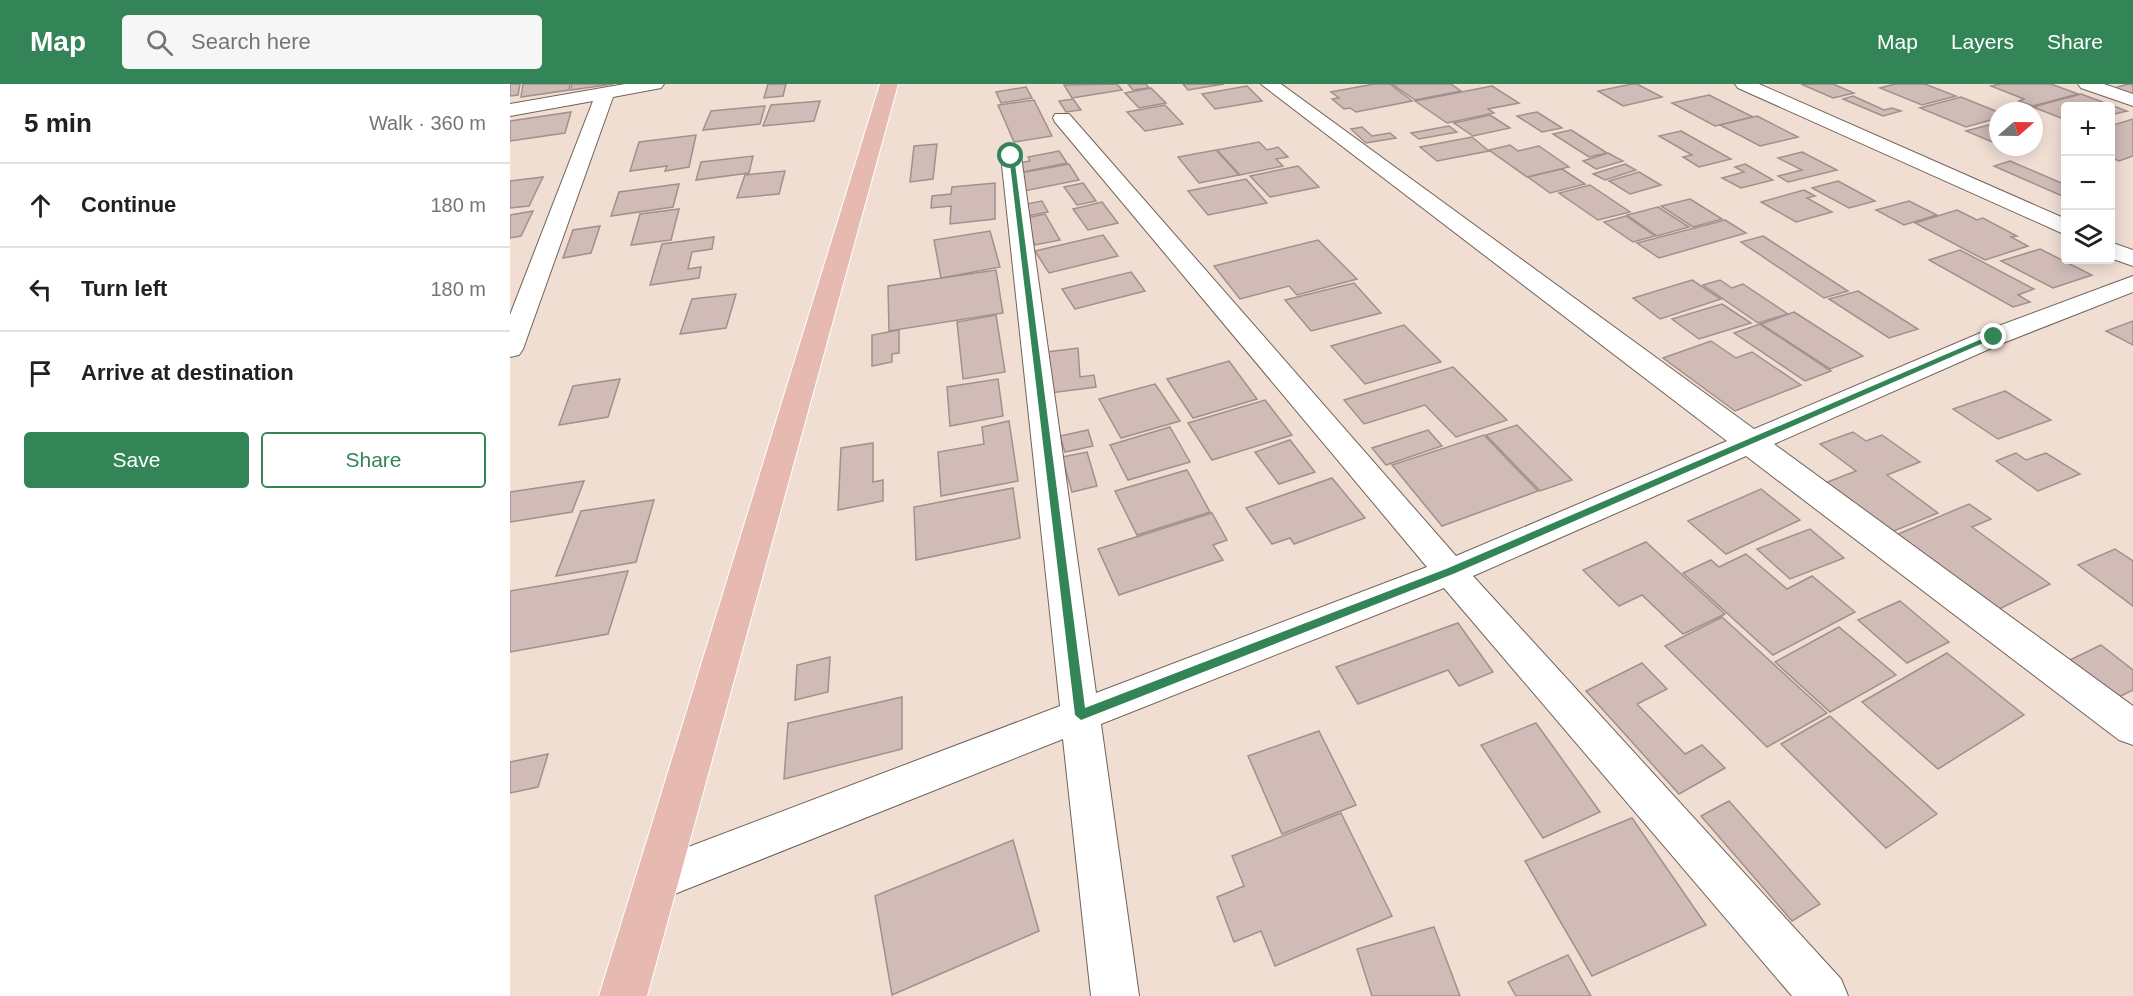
<!DOCTYPE html>
<html lang="en">
<head>
<meta charset="utf-8">
<style>
	:root { --surface:#fff; --page:#f6f6f6; --text:#202124; --muted:#757577; --line:#e0e0e0; --accent:#338557 }
	body { margin:0; font-family:Arial,sans-serif; background:var(--page); color:var(--text) }
	.controls { position:absolute; right:18px; top:18px; display:grid; overflow:hidden; border-radius:6px; box-shadow:0 3px 15px #0003 }
	.controls button { width:54px; height:54px; display:grid; place-items:center; padding:0; border:0; border-bottom:2px solid var(--line); background:var(--surface); color:var(--text); font:30px sans-serif }
	.compass { position:absolute; left:1479px; top:18px; width:54px; height:54px; border-radius:50%; background:var(--surface); box-shadow:0 3px 15px #0003; rotate:70deg }
	.stop { position:absolute; width:18px; height:18px; margin:-14px; border:4px solid #338557; border-radius:50%; background:#fff }
	.stop.end { background:#338557; border-color:#fff; box-shadow:0 2px 6px #0008 }
	.list { margin:0; padding:0; list-style:none }
	h2 { display:flex; justify-content:space-between; align-items:center; height:78px; margin:0; padding:0 24px; font-size:26px }
	h2 small { font-size:20px; font-weight:400; color:var(--muted) }
	.list li { display:grid; grid-template-columns:39px 1fr auto; gap:18px; align-items:center; box-sizing:border-box; height:84px; padding:0 24px; border-top:2px solid var(--line) }
	.list b { display:block; font-size:22px; white-space:nowrap }
	.list em { font-size:20px; font-style:normal; color:var(--muted) }
	.actions { display:flex; gap:12px; padding:18px 24px }
	.actions a { flex:1; padding:14px 0; border:2px solid var(--accent); border-radius:6px; text-align:center; font-size:21px; color:var(--accent) }
	.actions .main { background:var(--accent); color:#fff }
	.icon { flex:none; width:33px; height:33px; fill:none; stroke:currentColor; stroke-width:2; stroke-linecap:round; stroke-linejoin:round }
	.map { position:relative; flex:none; width:1623px; height:912px; overflow:hidden }
	header { display:flex; align-items:center; gap:36px; box-sizing:border-box; height:84px; padding:0 30px; background:var(--accent); color:#fff }
	header strong { font-size:28px }
	nav { display:flex; gap:33px; margin-inline-start:auto; font-size:21px }
	.search { width:420px; height:54px; background:var(--page); display:flex; align-items:center; gap:15px; box-sizing:border-box; padding:0 21px; border-radius:6px; color:var(--muted); font-size:22px }
	main { display:flex }
	aside { flex:1; background:var(--surface) }
	.map>svg:first-child { display:block }
</style>
</head>
<body>
<header>
<strong>Map</strong>
<div class="search"><svg class="icon" aria-label="search" viewBox="0 0 24 24"><circle cx="10" cy="10" r="6"/><path d="M15 15l6 6"/></svg>Search here</div>
<nav><a>Map</a><a>Layers</a><a>Share</a></nav>
</header>
<main>
<aside>
<h2>5 min<small>Walk · 360 m</small></h2>
<ul class="list">
<li><svg class="icon" aria-label="ahead" viewBox="0 0 24 24"><path d="M12 20V5M6 11l6-6 6 6"/></svg><div><b>Continue</b></div><em>180 m</em></li>
<li><svg class="icon" aria-label="left" viewBox="0 0 24 24"><path d="M17 20v-9H6M10 6l-5 5 5 5"/></svg><div><b>Turn left</b></div><em>180 m</em></li>
<li><svg class="icon" aria-label="arrive" viewBox="0 0 24 24"><path d="M6 21V4h12l-3 4 3 4H6"/></svg><div><b>Arrive at destination</b></div></li>
</ul>
<div class="actions"><a class="main">Save</a><a>Share</a></div>
</aside>
<div class="map">
<svg width="1623" height="912" viewBox="0 0 1623 912">
	<rect width="100%" height="100%" fill="#f0ded3"/>
	<!-- building -->
	<g fill="#d0bbb7" stroke="#a38f8b" stroke-width="1.5">
		<path d="M0,0h10l-2,11 -8,1z"/>
		<path d="M13,0h47l-1,6 -48,7z"/>
		<path d="M62,0h41l-42,6z"/>
		<path d="M258,0h18l-3,12 -19,2z"/>
		<path d="M607,0l5,6 -50,8 -8,-13z"/>
		<path d="M618,0h18l3,4 -16,2z"/>
		<path d="M673,0h41l-36,6z"/>
		<path d="M864,0h16l22,17 -56,11 -6,-4 -6,1 -12,-10 7,-1 -8,-6z"/>
		<path d="M882,0h59l10,7 -46,9z"/>
		<path d="M1122,0h5l25,13 -39,9 -25,-15z"/>
		<path d="M1291,0h32l21,9 -21,5z"/>
		<path d="M1385,0h30l31,12 -34,9 -42,-17z"/>
		<path d="M1491,0h50l27,10 -45,12 -14,-5 5,-2 -33,-13z"/>
		<path d="M1618,0l5,1v10l-19,-7z"/>
		<path d="M737,2l15,15 -47,8 -13,-15z"/>
		<path d="M982,2l27,17 -31,6 6,4 -47,10 -32,-22z"/>
		<path d="M516,3l6,11 -31,5 -5,-11z"/>
		<path d="M641,4l15,15 -27,5 -14,-15z"/>
		<path d="M1571,10l46,17 -17,4v-9h-44v4l-4,1 4,1v8l-33,-13z"/>
		<path d="M1199,11l44,22 -38,9 -43,-23z"/>
		<path d="M1343,12l31,14 8,-2 9,3 -18,5 -40,-17z"/>
		<path d="M1451,13l37,15v6l-32,9 -46,-19z"/>
		<path d="M563,15l8,11 -15,2 -7,-11z"/>
		<path d="M524,16l18,36 -38,6 -16,-37z"/>
		<path d="M310,17l-6,20 -51,5 8,-21z"/>
		<path d="M655,21l18,19 -38,7 -18,-19z"/>
		<path d="M255,22l-5,18 -57,6 8,-19z"/>
		<path d="M61,28l-6,21 -55,8v-20z"/>
		<path d="M1027,28l25,16 -20,4 -25,-16z"/>
		<path d="M980,31l20,13 -37,8 -19,-13z"/>
		<path d="M1247,32l41,21 -38,9 -40,-21z"/>
		<path d="M1623,35v37l-14,5 -9,-4v-31z"/>
		<path d="M1486,39l2,1 -1,20 -31,-13z"/>
		<path d="M939,42l8,6 -38,7 -8,-6z"/>
		<path d="M852,43l10,9 18,-3 6,5 -30,5 -15,-14z"/>
		<path d="M1061,46l36,23 -18,4 -36,-23z"/>
		<path d="M1171,47l50,28 -32,8 -16,-10 9,-2 -33,-19z"/>
		<path d="M186,51l-7,32 -24,4 2,-5 -37,5 9,-29z"/>
		<path d="M962,53l17,14 -52,10 -17,-14z"/>
		<path d="M749,58l8,8 11,-3 10,10 -12,2 7,7 -43,9 -23,-25z"/>
		<path d="M427,60l-4,35 -23,3 4,-36z"/>
		<path d="M1000,61l8,6 21,-5 30,21 -42,10 -38,-27z"/>
		<path d="M706,66l23,25 -40,8 -21,-26z"/>
		<path d="M549,67l8,12 -44,9 -5,-9 12,-2 -2,-4z"/>
		<path d="M1292,68l35,18 -49,12 -10,-6 24,-6 -24,-12z"/>
		<path d="M1098,69l15,8 -27,8 -13,-8z"/>
		<path d="M243,72l-4,17 -53,7 5,-18z"/>
		<path d="M1500,77l56,24v10l-4,1 -68,-30z"/>
		<path d="M559,80l10,16 -55,11 -10,-17z"/>
		<path d="M1115,80l11,6 -31,10 -12,-6z"/>
		<path d="M1235,80l28,16 -32,8 -19,-10 22,-6 -9,-5z"/>
		<path d="M788,82l21,21 -49,10 -20,-21z"/>
		<path d="M1052,85l23,15 -35,9 -22,-16z"/>
		<path d="M275,87l-6,23 -42,4 8,-23z"/>
		<path d="M1129,88l22,13 -31,9 -21,-13z"/>
		<path d="M33,93l-14,29 -19,2v-27z"/>
		<path d="M736,95l21,24 -59,12 -20,-24z"/>
		<path d="M1328,97l37,20 -26,7 -37,-20z"/>
		<path d="M485,99v36l-45,5 1,-18 -20,2 1,-12 19,-2 1,-7z"/>
		<path d="M573,99l13,18 -19,4 -13,-18z"/>
		<path d="M169,100l-6,23 -62,9 8,-24z"/>
		<path d="M1080,101l40,27 -32,8 -39,-27z"/>
		<path d="M1294,106l11,6 -8,2 25,14 -36,10 -35,-20z"/>
		<path d="M1180,115l32,20 -29,8 -32,-21z"/>
		<path d="M532,117l6,11 -20,4 -6,-11z"/>
		<path d="M1399,117l28,14 -33,10 -28,-15z"/>
		<path d="M592,118l16,21 -30,7 -15,-21z"/>
		<path d="M1148,123l31,20 -32,9 -30,-21z"/>
		<path d="M169,125l-8,31 -40,5 9,-31z"/>
		<path d="M1447,126l20,10 6,-2 34,18 -6,1 17,9 -43,14 -70,-37z"/>
		<path d="M23,127l-12,25 -11,2v-23z"/>
		<path d="M535,130l15,26 -25,5 -13,-26z"/>
		<path d="M1116,132l29,20 -22,6 -29,-20z"/>
		<path d="M1215,136l21,13 -87,25 -22,-15z"/>
		<path d="M90,142l-9,27 -28,5 10,-28z"/>
		<path d="M480,147l10,36 -59,11 -7,-38z"/>
		<path d="M593,151l15,21 -69,17 -14,-22z"/>
		<path d="M1253,152l85,55 -24,7 -83,-56z"/>
		<path d="M204,153l-2,12 -20,3 -4,17 13,-2 -2,11 -49,7 12,-41z"/>
		<path d="M808,156l39,39 -60,16 -8,-9 -49,13 -26,-33z"/>
		<path d="M1530,165l52,26 -39,13 -52,-27z"/>
		<path d="M1450,166l74,39 -16,6 12,7 -17,5 -84,-47z"/>
		<path d="M486,186l7,43 -114,18 -1,-45z"/>
		<path d="M621,188l14,19 -70,18 -13,-20z"/>
		<path d="M1182,196l29,19 -61,20 -27,-21z"/>
		<path d="M1210,196l12,8 11,-4 45,30 -30,9 -55,-38z"/>
		<path d="M844,199l27,30 -70,18 -26,-31z"/>
		<path d="M1348,207l60,38 -29,9 -60,-39z"/>
		<path d="M226,210l-10,34 -46,6 12,-35z"/>
		<path d="M1212,220l29,19 -52,16 -27,-20z"/>
		<path d="M1284,228l69,44 -33,13 -69,-45z"/>
		<path d="M486,231l9,57 -42,7 -6,-57z"/>
		<path d="M1623,237v24l-27,-14z"/>
		<path d="M1250,240l71,47 -26,10 -71,-48z"/>
		<path d="M894,241l37,37 -76,22 -34,-38z"/>
		<path d="M389,246v23l-7,1v8l-20,4v-31z"/>
		<path d="M1201,257l25,17 16,-6 49,33 -66,26 -72,-53z"/>
		<path d="M568,264l2,29 14,-2 2,12 -46,6 -3,-41z"/>
		<path d="M719,277l28,38 -64,19 -26,-39z"/>
		<path d="M943,283l54,53 -51,17 -31,-32 -61,19 -20,-24z"/>
		<path d="M110,295l-12,38 -49,8 14,-39z"/>
		<path d="M488,295l5,37 -53,10 -3,-39z"/>
		<path d="M645,300l25,37 -59,17 -22,-39z"/>
		<path d="M1495,307l46,29 -53,19 -45,-30z"/>
		<path d="M755,316l27,35 -80,25 -24,-37z"/>
		<path d="M499,337l9,60 -77,15 -3,-44 46,-8 -2,-17z"/>
		<path d="M1007,341l55,55 -32,11 -54,-56z"/>
		<path d="M660,343l20,35 -62,18 -18,-35z"/>
		<path d="M578,346l5,16 -28,6 -5,-16z"/>
		<path d="M918,346l14,16 -56,19 -14,-17z"/>
		<path d="M1343,348l13,9 16,-6 38,27 -33,13 51,38 -49,20 -64,-50 31,-12 -36,-27z"/>
		<path d="M974,351l54,56 -96,35 -50,-61z"/>
		<path d="M780,356l25,32 -36,12 -24,-32z"/>
		<path d="M363,359v39l10,-2v21l-45,9 3,-62z"/>
		<path d="M577,368l10,34 -25,6 -10,-35z"/>
		<path d="M1506,369l10,7 20,-7 34,21 -42,17 -42,-30z"/>
		<path d="M677,386l23,42 -73,23 -22,-44z"/>
		<path d="M822,394l33,40 -71,26 -4,-6 -18,6 -26,-36z"/>
		<path d="M74,397l-12,31 -62,10v-30z"/>
		<path d="M503,404l7,50 -104,22 -2,-53z"/>
		<path d="M1251,405l39,31 -74,34 -38,-33z"/>
		<path d="M144,416l-18,62 -80,14 25,-65z"/>
		<path d="M1459,420l22,15 -19,8 78,57 -57,28 -97,-77z"/>
		<path d="M702,429l15,27 -14,5 10,15 -104,35 -21,-46z"/>
		<path d="M1300,445l34,29 -54,21 -33,-30z"/>
		<path d="M1136,458l79,72 -42,20 -41,-39 -23,11 -36,-36z"/>
		<path d="M1605,465l18,12v45l-55,-41z"/>
		<path d="M1236,470l41,35 25,-13 43,36 -82,43 -90,-82 28,-13 8,7z"/>
		<path d="M118,487l-20,63 -98,18v-61z"/>
		<path d="M1390,517l49,41 -42,21 -49,-43z"/>
		<path d="M1212,533l105,96 -60,34 -102,-101z"/>
		<path d="M948,539l35,49 -34,14 -11,-16 -90,34 -22,-37z"/>
		<path d="M1329,543l57,48 -66,37 -55,-50z"/>
		<path d="M1591,561l32,25v20l-16,8 -47,-38z"/>
		<path d="M1437,569l77,62 -86,54 -76,-67z"/>
		<path d="M320,573l-2,35 -33,8 2,-35z"/>
		<path d="M1132,579l25,26 -30,15 48,50 17,-9 23,23 -46,26 -93,-103z"/>
		<path d="M392,613v52l-118,30 4,-56z"/>
		<path d="M1320,632l107,98 -51,34 -105,-104z"/>
		<path d="M1026,639l64,89 -57,26 -62,-93z"/>
		<path d="M809,647l37,74 -74,29 -34,-78z"/>
		<path d="M38,670l-10,33 -28,6v-31z"/>
		<path d="M1219,717l91,103 -28,17 -91,-105z"/>
		<path d="M831,729l51,103 -117,50 -14,-35 -27,11 -17,-45 27,-11 -12,-30z"/>
		<path d="M1122,734l74,107 -114,51 -67,-115z"/>
		<path d="M503,756l26,91 -147,64 -17,-99z"/>
		<path d="M924,843l26,69h-88l-15,-47z"/>
		<path d="M1058,871l23,41h-75l-8,-14z"/>
	</g>
	<g fill="none" stroke-linecap="round" stroke-linejoin="round">
		<defs>
			<g id="street">
				<path d="M115,0h39l-3,4 -48,9 -90,252 -4,6 -9,2v-42l83,-214 -83,15v-12z"/>
				<path d="M751,0h20l473,345 231,-98 148,-55v16l-130,51 -229,101 359,262v39l-14,-5 -373,-284 -273,120 368,403 7,17h-56l-348,-408 -343,136 38,272h-48l-28,-257 -406,162 -16,-6 -6,-15 6,-15 419,-159 -59,-550 3,-4h14l3,4 75,537 331,-126 -372,-445 -2,-4 2,-4h14l387,442 271,-115z"/>
				<path d="M1568,0h26l29,10v12l-52,-18z"/>
			</g>
			<g id="secondary">
				<path d="M1225,0h24l307,135v16l-328,-147z"/>
				<path d="M1600,158l23,8v16l-23,-8z"/>
			</g>
			<path id="primary" d="M370,0h18l-251,912h-48z"/>
		</defs>
		<!-- street casing -->
		<use href="#street" stroke="#726359" stroke-width="2"/>
		<!-- secondary casing -->
		<use href="#secondary" stroke="#726359" stroke-width="2"/>
		<!-- primary casing -->
		<use href="#primary" stroke="#fff" stroke-width="2"/>
		<!-- street -->
		<use href="#street" fill="#fff" fill-rule="evenodd"/>
		<!-- secondary -->
		<use href="#secondary" fill="#fff" fill-rule="evenodd"/>
		<!-- primary -->
		<use href="#primary" fill="#e6bab0" fill-rule="evenodd"/>
	</g>
	<!-- route -->
	<path fill="#338557" d="M499,71l5,1 71,552 361,-139 545,-234 6,2 -544,237 -372,146 -6,-5z"/>
</svg>
<div class="controls">
<button>+</button>
<button>−</button>
<button><svg class="icon" aria-label="layers" viewBox="0 0 24 24"><path d="M12 4l9 5-9 5-9-5zM3 14l9 5 9-5"/></svg></button>
</div>
<svg class="compass" viewBox="-18 -18 36 36"><path d="M0-13l5 13h-10z" fill="#e53935"/><path d="M0 13l5-13h-10z" fill="#757577"/></svg>
<div class="stop" style="left:501px;top:72px"></div>
<div class="stop end" style="left:1484px;top:253px"></div>
</div>
</main>
</body>
</html>
